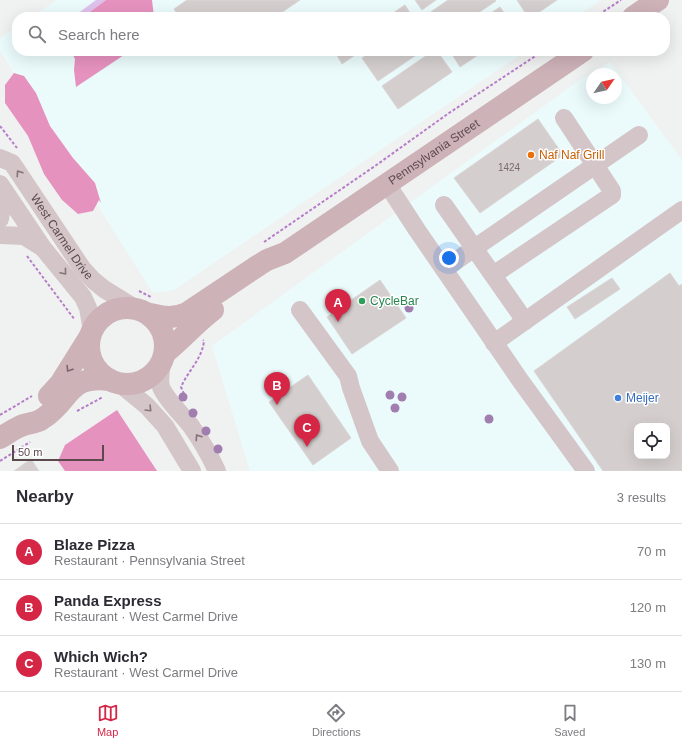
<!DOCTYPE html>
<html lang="en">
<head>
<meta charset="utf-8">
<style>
	:root { --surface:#fff; --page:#f2f2f3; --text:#2b2b33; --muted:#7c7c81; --line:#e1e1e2; --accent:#d62646 }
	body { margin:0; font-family:Helvetica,sans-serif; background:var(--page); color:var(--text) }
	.controls { position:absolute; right:12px; bottom:12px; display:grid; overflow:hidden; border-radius:8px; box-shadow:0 4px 16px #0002 }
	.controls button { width:36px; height:36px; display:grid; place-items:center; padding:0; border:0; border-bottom:1px solid var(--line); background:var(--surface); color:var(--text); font:20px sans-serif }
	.compass { position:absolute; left:586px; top:68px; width:36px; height:36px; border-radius:50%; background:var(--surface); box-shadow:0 4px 16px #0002; rotate:56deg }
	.scale { position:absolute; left:12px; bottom:10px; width:92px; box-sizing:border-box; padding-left:4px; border:2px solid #5c494e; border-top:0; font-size:11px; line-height:14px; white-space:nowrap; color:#5c494e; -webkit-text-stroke:3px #fff; paint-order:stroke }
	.you { position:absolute; left:449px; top:258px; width:14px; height:14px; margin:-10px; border:3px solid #fff; border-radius:50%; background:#1a73e8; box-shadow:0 0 0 6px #1a73e833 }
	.badge { display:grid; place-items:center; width:26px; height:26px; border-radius:50%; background:var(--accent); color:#fff; font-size:13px; font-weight:700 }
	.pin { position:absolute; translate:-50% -33px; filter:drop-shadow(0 1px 2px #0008) }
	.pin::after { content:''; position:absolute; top:21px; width:14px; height:12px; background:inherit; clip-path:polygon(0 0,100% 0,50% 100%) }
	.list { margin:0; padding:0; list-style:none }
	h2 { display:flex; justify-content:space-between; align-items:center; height:52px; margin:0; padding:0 16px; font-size:17px }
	h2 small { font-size:13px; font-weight:400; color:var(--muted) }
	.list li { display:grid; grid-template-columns:26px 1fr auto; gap:12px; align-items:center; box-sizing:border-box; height:56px; padding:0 16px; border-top:1px solid var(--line) }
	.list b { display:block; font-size:15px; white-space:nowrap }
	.list p { margin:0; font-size:13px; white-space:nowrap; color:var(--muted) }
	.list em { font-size:13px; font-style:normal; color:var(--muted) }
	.icon { flex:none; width:22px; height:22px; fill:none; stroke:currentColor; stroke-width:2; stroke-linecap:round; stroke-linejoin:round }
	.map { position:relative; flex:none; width:682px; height:471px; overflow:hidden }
	.search { position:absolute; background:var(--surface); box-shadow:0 4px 16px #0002; left:12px; right:12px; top:12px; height:44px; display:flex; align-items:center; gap:10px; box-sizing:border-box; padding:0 14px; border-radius:16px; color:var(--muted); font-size:15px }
	.sheet { height:220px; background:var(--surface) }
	nav { display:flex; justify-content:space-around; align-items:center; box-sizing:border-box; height:56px; border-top:1px solid var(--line); background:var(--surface); font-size:11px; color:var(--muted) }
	nav a { display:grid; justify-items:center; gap:2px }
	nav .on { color:var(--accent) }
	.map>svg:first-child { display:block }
</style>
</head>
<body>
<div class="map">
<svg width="682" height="471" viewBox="0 0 682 471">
	<rect width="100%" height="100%" fill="#f0f2f1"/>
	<!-- commercial -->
	<g fill="#ebfbfb" fill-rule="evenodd">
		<path d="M57,0h544l-25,17h-544z"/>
		<path d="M17,27v24h509l-352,239 -21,3 -153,-242v-13z"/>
		<path d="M610,62l72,98v311h-432l-38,-125 365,-264zM592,74h24v24h-24zM637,426h30v30h-30z"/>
	</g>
	<!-- green -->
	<path fill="#ddc2ec" d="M96,0h10l-23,17h-10z"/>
	<!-- water -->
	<g fill="#e692bf">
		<path d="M106,0h46l2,17h-71z"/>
		<path d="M71,51h59l-54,36 -2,-17 1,-11z"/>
		<path d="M14,73l10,3 12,17 14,33 23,32 22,25 6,20 -2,-3 -6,11 -15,3 -16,-14 -18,-26 -16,-38 -23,-33v-18z"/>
		<path d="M117,410l40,61h-92l-7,-10 7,-16z"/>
	</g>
	<!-- building -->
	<g fill="#d4cece" stroke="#dbd5d5" fill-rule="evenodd">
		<path d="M187,0h113l-25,17h-96l-5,-8z"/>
		<path d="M415,0h21l-14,10z"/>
		<path d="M448,0h47l1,1 -24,16h-46l-1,-1z"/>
		<path d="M517,0h40l-25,17h-4z"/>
		<path d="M405,5l7,11 -1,1h-24z"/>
		<path d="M500,7l7,10h-22z"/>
		<path d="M337,51h24l-19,13 -7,-12z"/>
		<path d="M373,51h49l-44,30 -16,-23z"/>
		<path d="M433,51h4l15,21 -54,37 -16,-23z"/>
		<path d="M450,51h34l-24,16z"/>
		<path d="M538,119l25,36 -83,58 -26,-35z"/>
		<path d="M670,273l9,13 3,-2v187h-79l-69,-100zM637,426h30v30h-30z"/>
		<path d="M612,278l8,11 -45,30 -8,-12z"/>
		<path d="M380,280l26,38 -54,36 -25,-37z"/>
		<path d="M308,375l43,63 -38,27 -44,-63z"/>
		<path d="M31,459l8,12h-25z"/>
	</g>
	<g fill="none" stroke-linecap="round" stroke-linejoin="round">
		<!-- path -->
		<g stroke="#b67cc8" stroke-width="2" stroke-dasharray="3 2" stroke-linecap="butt">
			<path d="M595,17l26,-17"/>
			<path d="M0,126l17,22"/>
			<path d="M264,242l111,-76 74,-53 94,-62"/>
			<path d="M27,256l48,64"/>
			<path d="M139,291l12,6"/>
			<path d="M184,394l-3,-7c7,-16 21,-28 23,-46l-1,-1"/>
			<path d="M77,411l26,-14"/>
			<path d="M0,415l32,-19"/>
			<path d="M0,461l30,-19"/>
		</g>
		<!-- minor -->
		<g stroke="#d4c5c9" stroke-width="18">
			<path id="s1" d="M0,158l12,5 70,105 11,12 11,9 29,18"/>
			<path d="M0,184l43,64 40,49 5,11 4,23"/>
			<path d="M387,184l30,46 103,150 66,91"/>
			<path d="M0,196l2,10 -2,13"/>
			<path d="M444,205l81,116"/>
			<path d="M0,235l24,1 16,10"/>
			<path d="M444,269l195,-134"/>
			<path d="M493,275l119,-80v-4l-48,-73"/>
			<path d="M300,310l48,66 3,12 19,53 20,30"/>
			<path d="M494,343l188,-133"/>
			<path d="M162,363c-1,7 -3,16 -1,24 5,13 21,27 30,39 10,14 19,30 26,45"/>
			<path d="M119,383l28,23 18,20 27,45"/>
		</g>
		<!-- major -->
		<g stroke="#cdb2b8" stroke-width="22">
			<path d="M633,17l25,-17"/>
			<circle cx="127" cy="346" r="38"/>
			<path id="s2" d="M150,314c13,3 24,5 37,-1l72,-48 8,-5 18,-7 298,-202"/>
			<path d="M165,353c17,-14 31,-30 48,-43"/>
			<path d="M49,396l11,-12 30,-48"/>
			<path d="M0,438c6,-3 12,-8 19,-11 7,-4 16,-3 23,-8 29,-18 25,-45 68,-39"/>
		</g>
	</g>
	<!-- trees -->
	<g fill="#a27db0">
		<circle cx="403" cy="300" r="4.5"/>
		<circle cx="409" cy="308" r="4.5"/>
		<circle cx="390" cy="395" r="4.5"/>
		<circle cx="183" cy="397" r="4.5"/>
		<circle cx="402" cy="397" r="4.5"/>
		<circle cx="395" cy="408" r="4.5"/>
		<circle cx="193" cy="413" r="4.5"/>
		<circle cx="489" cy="419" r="4.5"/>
		<circle cx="206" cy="431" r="4.5"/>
		<circle cx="218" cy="449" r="4.5"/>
	</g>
	<!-- one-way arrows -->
	<defs><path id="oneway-chevron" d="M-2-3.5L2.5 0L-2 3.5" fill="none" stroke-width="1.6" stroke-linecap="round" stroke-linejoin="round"/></defs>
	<g stroke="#867479">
		<use href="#oneway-chevron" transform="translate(19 173) rotate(-124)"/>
		<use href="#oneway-chevron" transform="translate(64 272) rotate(50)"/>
		<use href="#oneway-chevron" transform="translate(149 409) rotate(45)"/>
		<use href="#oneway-chevron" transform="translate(198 437) rotate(-123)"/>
	</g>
	<use stroke="#7e686e" href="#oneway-chevron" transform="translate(69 369) rotate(122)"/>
	<!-- markers -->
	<circle fill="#e8710a" stroke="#fff" stroke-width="1.5" cx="531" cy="155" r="4"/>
	<circle fill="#2e9e5b" stroke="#fff" stroke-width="1.5" cx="362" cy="301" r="4"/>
	<circle fill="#3f7fe0" stroke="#fff" stroke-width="1.5" cx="618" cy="398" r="4"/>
	<g text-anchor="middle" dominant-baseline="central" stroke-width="3" stroke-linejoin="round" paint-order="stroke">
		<!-- number labels -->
		<g font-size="10" fill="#7a6a6e">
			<text x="509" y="167">1424</text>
		</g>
		<!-- street labels -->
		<g font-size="12" fill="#5c494e" stroke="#fff">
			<text stroke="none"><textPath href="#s2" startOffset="333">Pennsylvania Street</textPath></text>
			<text stroke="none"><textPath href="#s1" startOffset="102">West Carmel Drive</textPath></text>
		</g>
		<!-- food labels -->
		<g font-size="12" fill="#c56008" stroke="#fff" text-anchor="start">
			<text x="539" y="155">Naf Naf Grill</text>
		</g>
		<!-- leisure labels -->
		<g font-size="12" fill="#27864d" stroke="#fff" text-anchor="start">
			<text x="370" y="301">CycleBar</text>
		</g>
		<!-- shop labels -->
		<g font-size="12" fill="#366cbe" stroke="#fff" text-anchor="start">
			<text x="626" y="398">Meijer</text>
		</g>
	</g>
</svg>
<div class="controls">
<button><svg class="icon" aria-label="locate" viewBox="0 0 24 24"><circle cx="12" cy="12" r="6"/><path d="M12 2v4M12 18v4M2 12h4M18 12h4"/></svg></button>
</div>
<svg class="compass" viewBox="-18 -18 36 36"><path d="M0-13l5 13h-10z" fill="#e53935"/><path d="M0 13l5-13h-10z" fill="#7c7c81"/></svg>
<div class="scale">50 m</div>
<div class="you"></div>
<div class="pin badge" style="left:338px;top:322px">A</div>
<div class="pin badge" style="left:277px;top:405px">B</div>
<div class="pin badge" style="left:307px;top:447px">C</div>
<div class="search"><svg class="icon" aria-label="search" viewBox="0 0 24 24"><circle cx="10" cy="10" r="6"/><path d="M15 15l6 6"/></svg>Search here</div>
</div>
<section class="sheet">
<h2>Nearby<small>3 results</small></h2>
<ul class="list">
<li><span class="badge">A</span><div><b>Blaze Pizza</b><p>Restaurant · Pennsylvania Street</p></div><em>70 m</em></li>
<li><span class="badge">B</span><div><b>Panda Express</b><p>Restaurant · West Carmel Drive</p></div><em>120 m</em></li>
<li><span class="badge">C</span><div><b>Which Wich?</b><p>Restaurant · West Carmel Drive</p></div><em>130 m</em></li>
</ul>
</section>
<nav>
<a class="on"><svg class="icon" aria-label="map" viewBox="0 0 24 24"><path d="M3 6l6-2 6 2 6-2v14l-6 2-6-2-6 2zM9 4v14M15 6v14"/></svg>Map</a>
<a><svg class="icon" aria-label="directions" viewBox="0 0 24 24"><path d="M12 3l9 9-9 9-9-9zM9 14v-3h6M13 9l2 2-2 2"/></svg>Directions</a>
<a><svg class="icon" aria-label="saved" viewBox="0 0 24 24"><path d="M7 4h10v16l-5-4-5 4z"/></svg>Saved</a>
</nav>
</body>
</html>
